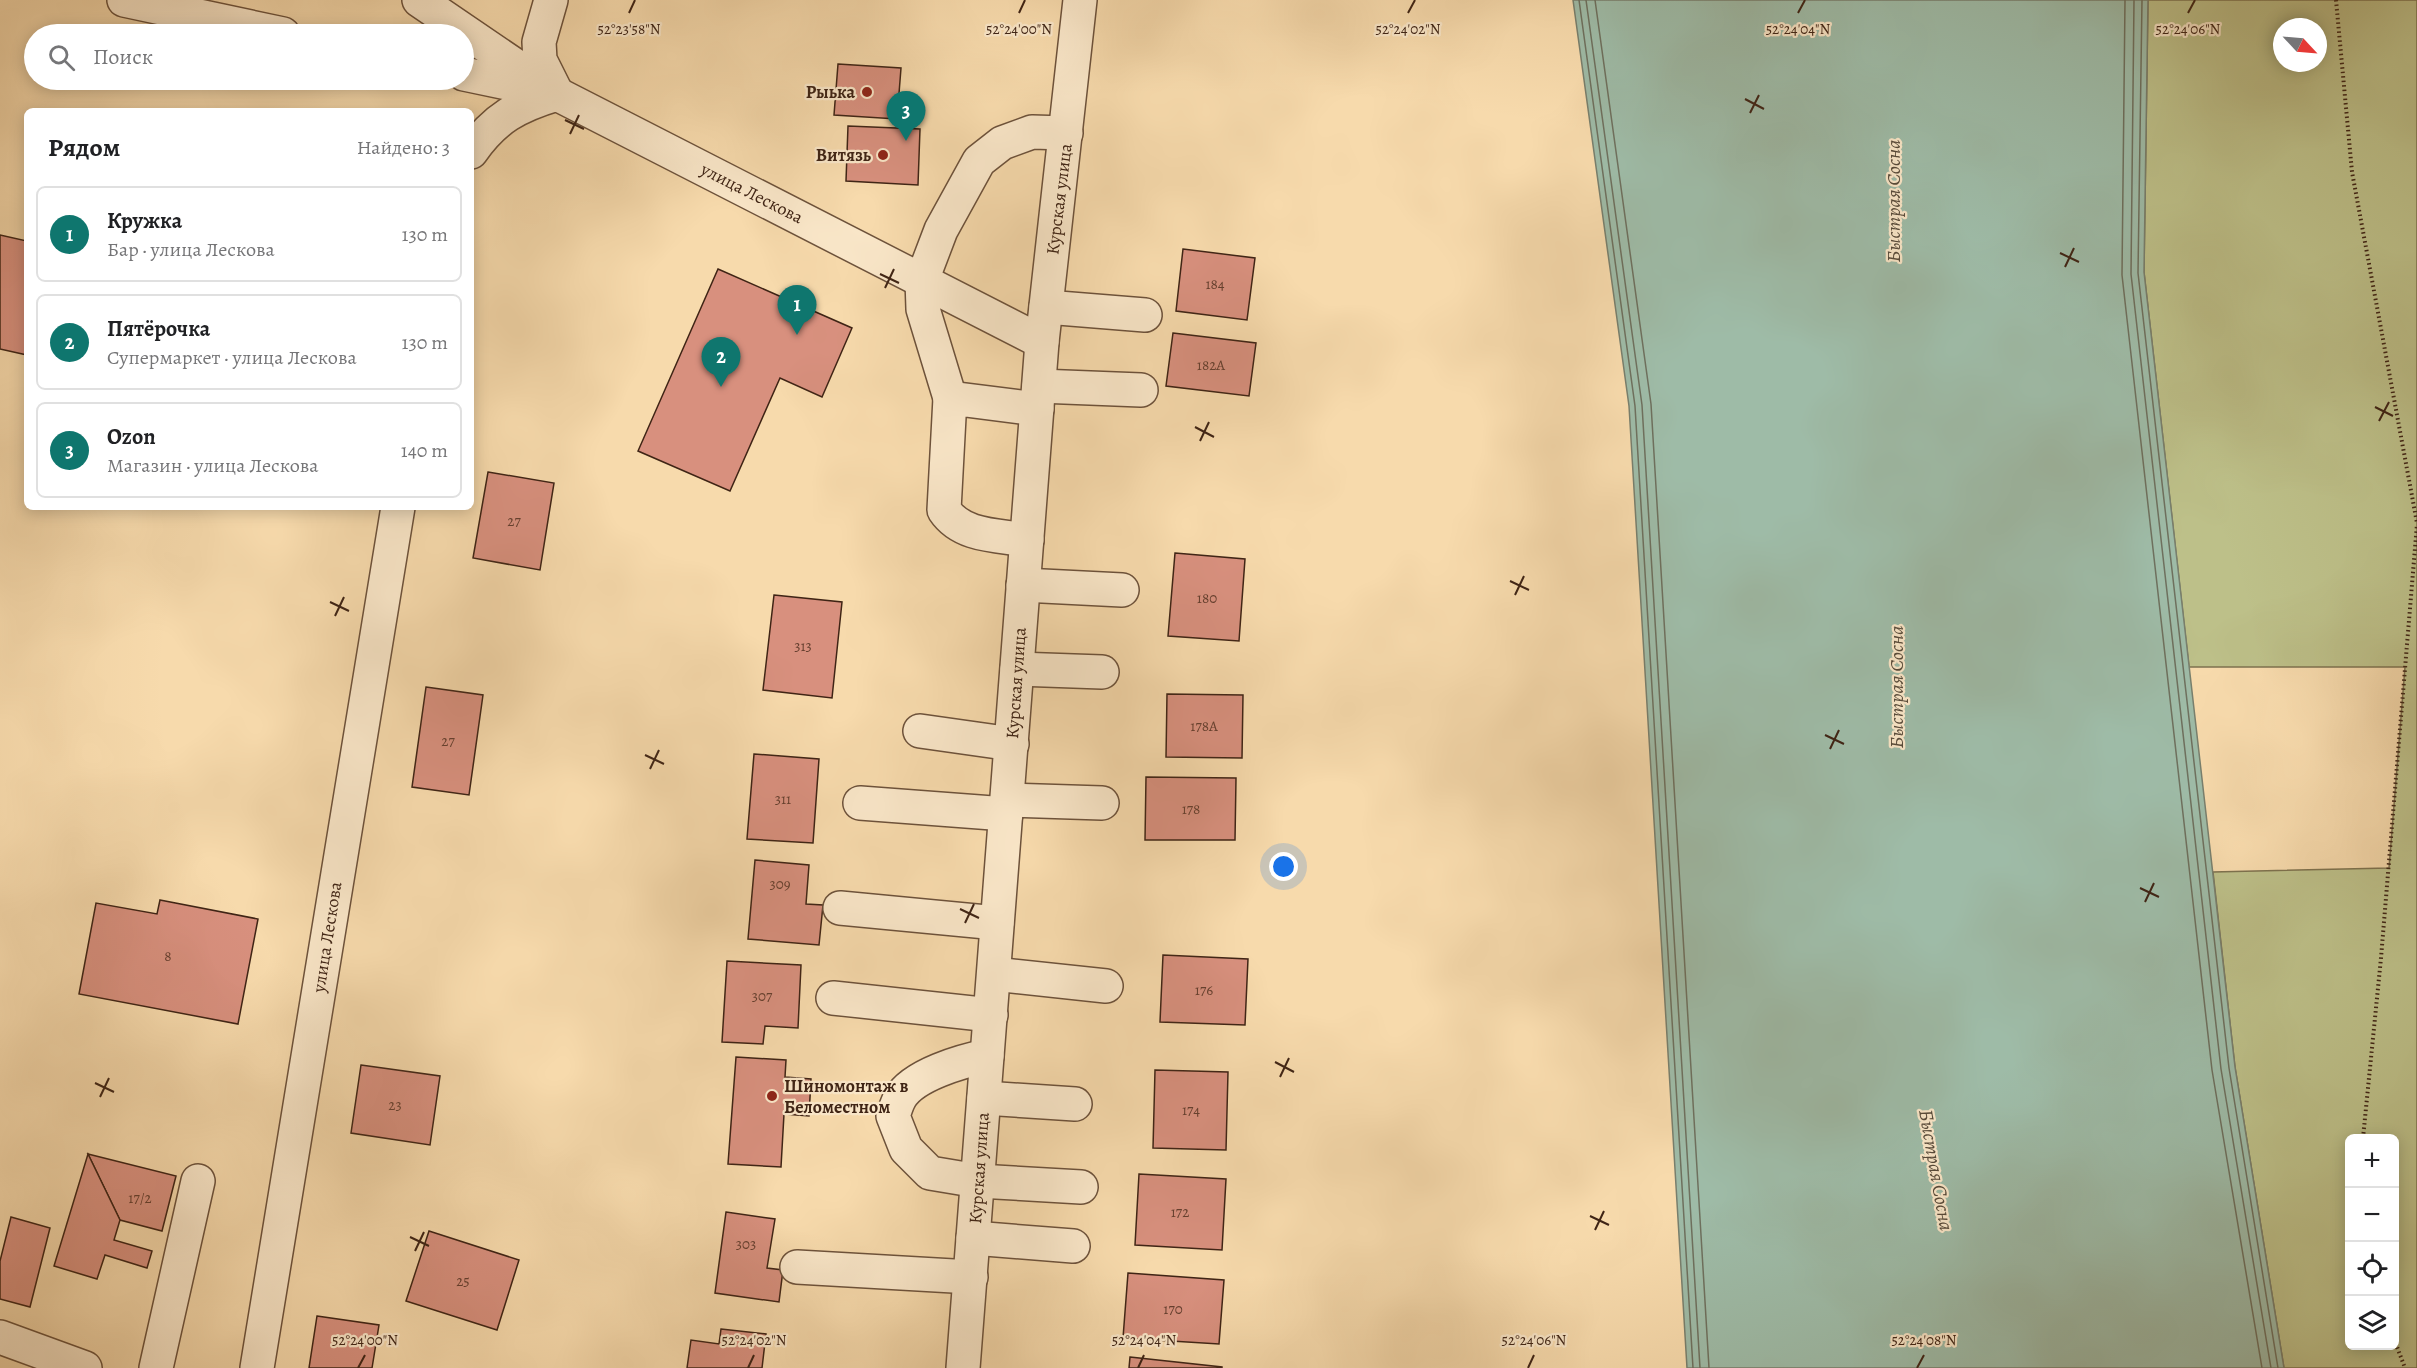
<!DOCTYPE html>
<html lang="ru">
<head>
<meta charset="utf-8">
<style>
	:root { --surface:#fff; --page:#f2f2f2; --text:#202124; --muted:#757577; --line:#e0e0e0; --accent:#0f766e }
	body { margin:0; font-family:Alegreya,serif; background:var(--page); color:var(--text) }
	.controls { position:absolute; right:18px; bottom:18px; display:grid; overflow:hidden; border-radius:9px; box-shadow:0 3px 15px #0003 }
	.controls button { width:54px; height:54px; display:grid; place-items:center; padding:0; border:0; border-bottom:2px solid var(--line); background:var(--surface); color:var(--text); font:30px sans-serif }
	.compass { position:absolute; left:2273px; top:18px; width:54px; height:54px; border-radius:50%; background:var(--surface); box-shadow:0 3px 15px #0003; rotate:116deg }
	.you { position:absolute; left:1284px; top:867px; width:21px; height:21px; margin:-15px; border:4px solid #fff; border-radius:50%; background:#1a73e8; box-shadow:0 0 0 9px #1a73e833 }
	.badge { display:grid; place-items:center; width:39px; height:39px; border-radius:50%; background:var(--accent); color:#fff; font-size:20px; font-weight:700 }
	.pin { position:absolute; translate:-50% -50px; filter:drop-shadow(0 2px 3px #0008) }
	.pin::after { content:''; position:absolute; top:32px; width:21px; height:18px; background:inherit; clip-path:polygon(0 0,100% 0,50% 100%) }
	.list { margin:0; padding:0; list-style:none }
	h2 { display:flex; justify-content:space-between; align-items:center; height:78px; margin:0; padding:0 24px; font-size:26px }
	h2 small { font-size:20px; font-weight:400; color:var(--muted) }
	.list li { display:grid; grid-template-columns:39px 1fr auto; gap:18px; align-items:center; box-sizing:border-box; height:96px; margin:0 12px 12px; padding:0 12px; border:2px solid var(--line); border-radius:9px }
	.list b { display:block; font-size:22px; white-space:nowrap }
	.list p { margin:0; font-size:20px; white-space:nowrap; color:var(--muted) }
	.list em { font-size:20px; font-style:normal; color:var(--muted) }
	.icon { flex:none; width:33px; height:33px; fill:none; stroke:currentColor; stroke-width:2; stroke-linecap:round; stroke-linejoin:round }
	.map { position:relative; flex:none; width:2417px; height:1368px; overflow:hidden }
	.search { position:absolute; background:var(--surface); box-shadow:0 3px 15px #0003; left:24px; top:24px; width:450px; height:66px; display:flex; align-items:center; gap:15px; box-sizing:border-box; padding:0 21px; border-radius:33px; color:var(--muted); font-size:22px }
	.panel { position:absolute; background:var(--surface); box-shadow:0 3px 15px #0003; left:24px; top:108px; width:450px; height:402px; border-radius:9px }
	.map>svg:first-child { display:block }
</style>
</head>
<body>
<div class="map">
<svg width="2417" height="1368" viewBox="0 0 2417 1368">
	<rect width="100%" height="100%" fill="#f7daac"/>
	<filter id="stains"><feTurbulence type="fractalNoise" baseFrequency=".00333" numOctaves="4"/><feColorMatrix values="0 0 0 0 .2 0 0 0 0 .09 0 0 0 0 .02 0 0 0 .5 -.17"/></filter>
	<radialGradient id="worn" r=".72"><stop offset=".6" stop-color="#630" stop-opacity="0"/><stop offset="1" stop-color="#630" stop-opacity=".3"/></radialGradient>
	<!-- green -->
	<path fill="#bdc089" stroke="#7e724f" stroke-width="1.5" fill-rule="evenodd" d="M2148,0h269v1368h-133l-49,-301 -22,-195 176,-4 16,-201h-216l-45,-395zM2282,27h36v36h-36zM2350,1138h44v208h-44z"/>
	<!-- water -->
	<path fill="#9ebba7" stroke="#787f6d" stroke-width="1.5" d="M1573,0h575l-4,272 91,795 49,301h-597l-58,-962z"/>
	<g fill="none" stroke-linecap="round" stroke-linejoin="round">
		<!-- shore -->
		<g stroke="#6e705e" stroke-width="1.5">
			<path d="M1579,0l56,406 58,962"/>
			<path d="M1586,0l56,405 58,963"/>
			<path d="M1595,0l56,404 58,964"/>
			<path d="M2125,0l-3,275 90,795 50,298"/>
			<path d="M2134,0l-3,274 90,795 50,299"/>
			<path d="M2142,0l-4,273 91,795 49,300"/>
		</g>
	</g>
	<!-- building -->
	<g fill="#d8907e" stroke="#3f2415" stroke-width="1.5">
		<path d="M838,64l63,4 -4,51 -63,-4z"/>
		<path d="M848,126l72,3 -2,56 -72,-4z"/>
		<path d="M0,235l27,6v114l-27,-6z"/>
		<path d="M1183,249l72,9 -8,62 -71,-9z"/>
		<path d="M718,269l134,59 -30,69 -42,-19 -50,113 -92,-40z"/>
		<path d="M1173,333l83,10 -7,53 -83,-10z"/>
		<path d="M488,472l66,11 -14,87 -67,-12z"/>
		<path d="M1175,553l70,6 -6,82 -71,-5z"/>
		<path d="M774,595l68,7 -10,96 -69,-8z"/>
		<path d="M426,687l57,8 -14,100 -57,-8z"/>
		<path d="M1167,694l76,1 -1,63 -76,-1z"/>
		<path d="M754,754l65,5 -6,84 -66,-4z"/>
		<path d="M1146,777l90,1 -1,62h-90z"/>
		<path d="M755,860l54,5 -3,39 17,1 -4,40 -71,-6z"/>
		<path d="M160,900l98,19 -20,105 -159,-30 17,-91 61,11z"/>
		<path d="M1163,955l85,4 -3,66 -85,-3z"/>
		<path d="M727,961l74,4 -3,63 -33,-2 -2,18 -41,-2z"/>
		<path d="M736,1057l50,3 -1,17 26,2 -2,37 -25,-2 -3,53 -53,-3z"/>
		<path d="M361,1065l79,11 -10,69 -79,-12z"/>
		<path d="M1155,1070l73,2 -2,78 -73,-2z"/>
		<path d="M88,1154l88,22 -14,55 -42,-11z"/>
		<path d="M88,1154l32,66 -6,20 38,11 -5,17 -42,-13 -8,24 -43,-13z"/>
		<path d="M1139,1174l87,5 -4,71 -87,-5z"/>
		<path d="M726,1212l49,7 -8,49 16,2 -4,32 -64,-9z"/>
		<path d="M11,1217l39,11 -20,79 -30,-8v-38z"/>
		<path d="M429,1231l90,29 -22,70 -91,-29z"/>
		<path d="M1128,1273l96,7 -5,64 -96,-6z"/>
		<path d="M317,1316l62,9 -7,43h-63z"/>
		<path d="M721,1329l45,5 -4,34h-75l4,-28 28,4z"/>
		<path d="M1130,1357l92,10v1h-93z"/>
	</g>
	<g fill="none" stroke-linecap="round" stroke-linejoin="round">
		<defs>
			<g id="minor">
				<path d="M124,0l159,34"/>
				<path d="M419,0l138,94"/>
				<path d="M551,0l-12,42 1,18 17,34"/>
				<path d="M464,74l77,16"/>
				<path d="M471,152c24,-34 46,-46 86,-58l485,248"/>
				<path d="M1046,307l99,8"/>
				<path d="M1039,386l102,4"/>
				<path d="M950,398l-27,-89 -1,-29 19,-50 38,-69 23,-18 30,-11 34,1"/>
				<path d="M1027,540c-29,-5 -65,-3 -83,-30l6,-112 87,11"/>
				<path d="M1023,585l99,5"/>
				<path d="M1017,669l85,3"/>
				<path d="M920,731l92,13"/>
				<path d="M1007,800l95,3"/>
				<path d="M860,803l146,11"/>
				<path d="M840,908l157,15"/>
				<path d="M994,974l112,12"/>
				<path d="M833,998l158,17"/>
				<path d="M987,1056c-25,5 -74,19 -87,42 -3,5 -5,12 -7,18l13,33 24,24 48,8 103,6"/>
				<path d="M984,1098l91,6"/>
				<path d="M973,1238l100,8"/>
				<path d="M797,1267l174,10"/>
				<path d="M0,1337l85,31"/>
				<path d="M156,1368l42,-187"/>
				<path d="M257,1368l141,-861"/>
				<path d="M963,1368l79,-1026 38,-342"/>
			</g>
		</defs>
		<!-- minor casing -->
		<use href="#minor" stroke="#6d523b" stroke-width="36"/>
		<!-- path -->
		<g stroke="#3f2415" stroke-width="4" stroke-dasharray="1.5 3" stroke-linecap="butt">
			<path d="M2336,0l16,172 65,351"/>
			<path d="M2363,1138l18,-180 36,-434"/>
			<path d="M2394,1339l11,29"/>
		</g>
		<!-- minor -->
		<use href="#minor" stroke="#fae7c9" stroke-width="33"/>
	</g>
	<!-- ticks -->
	<path fill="none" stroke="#3f2415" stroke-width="2" d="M629,13l6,-13M1019,13l6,-13M1408,13l7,-13M1798,13l7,-13M2188,13l7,-13M1745,99l19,10M1750,113l9,-18M565,120l19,9M570,134l9,-19M2060,253l19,9M2065,267l9,-19M880,274l19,9M885,288l9,-19M2375,407l18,9M2379,421l10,-19M1195,427l19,10M1200,441l9,-19M1510,581l19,9M1515,595l9,-19M330,602l19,9M335,616l9,-19M1825,735l19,9M1830,749l9,-19M645,755l19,9M650,769l9,-19M2140,888l19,9M2145,902l9,-19M960,909l19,9M965,923l9,-19M1275,1062l19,10M1280,1077l9,-19M95,1083l19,9M100,1097l9,-19M1590,1216l19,9M1595,1230l9,-19M410,1237l19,9M415,1251l9,-19M358,1368l7,-13M748,1368l6,-13M1138,1368l6,-13M1528,1368l6,-13M1917,1368l7,-13"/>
	<!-- markers -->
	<g fill="#8f2418" stroke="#fae7c9" stroke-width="2">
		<circle cx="867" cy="92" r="6"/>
		<circle cx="883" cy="155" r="6"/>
		<circle cx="772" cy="1096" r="6"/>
	</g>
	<g text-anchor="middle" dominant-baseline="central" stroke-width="4.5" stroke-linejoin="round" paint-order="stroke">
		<!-- number labels -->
		<g font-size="15" fill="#653f2f">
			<text x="1215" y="284">184</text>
			<text x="1211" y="365">182А</text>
			<text x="514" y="521">27</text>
			<text x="1207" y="598">180</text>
			<text x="803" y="646">313</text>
			<text x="1204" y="726">178А</text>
			<text x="448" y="741">27</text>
			<text x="783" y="799">311</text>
			<text x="1191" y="809">178</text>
			<text x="780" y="884">309</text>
			<text x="168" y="956">8</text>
			<text x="1204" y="990">176</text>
			<text x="762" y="996">307</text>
			<text x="395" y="1105">23</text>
			<text x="1191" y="1110">174</text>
			<text x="140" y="1198">17/2</text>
			<text x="1180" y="1212">172</text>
			<text x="746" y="1244">303</text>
			<text x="463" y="1281">25</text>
			<text x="1173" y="1309">170</text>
		</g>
		<!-- poi labels -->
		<g font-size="18" font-weight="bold" fill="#3f2415" stroke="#fae7c9" text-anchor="end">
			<text x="855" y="92">Рыька</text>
			<text x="871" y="155">Витязь</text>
			<text x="784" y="1086" text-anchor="start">Шиномонтаж в<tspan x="784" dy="21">Беломестном</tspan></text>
		</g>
		<!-- street labels -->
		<g font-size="18" fill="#3f2415" stroke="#fae7c9">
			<text transform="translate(752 193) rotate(27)">улица Лескова</text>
			<text transform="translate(1059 199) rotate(-83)">Курская улица</text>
			<text transform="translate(1016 683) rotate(-86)">Курская улица</text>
			<text transform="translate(327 937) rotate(-81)">улица Лескова</text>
			<text transform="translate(979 1168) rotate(-86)">Курская улица</text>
		</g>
		<!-- water labels -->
		<g font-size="20" font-style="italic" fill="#574a3a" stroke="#fae7c9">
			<text transform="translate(1893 201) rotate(-90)">Быстрая Сосна</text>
			<text transform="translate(1896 687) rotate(-90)">Быстрая Сосна</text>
			<text transform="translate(1936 1170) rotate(80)">Быстрая Сосна</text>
		</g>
	</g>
	<g font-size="15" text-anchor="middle" fill="#3f2415" stroke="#fae7c9" stroke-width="4.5" stroke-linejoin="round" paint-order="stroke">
		<text x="629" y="34">52°23'58"N</text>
		<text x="1019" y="34">52°24'00"N</text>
		<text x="1408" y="34">52°24'02"N</text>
		<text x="1798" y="34">52°24'04"N</text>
		<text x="2188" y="34">52°24'06"N</text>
		<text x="365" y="1345">52°24'00"N</text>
		<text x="754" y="1345">52°24'02"N</text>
		<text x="1144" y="1345">52°24'04"N</text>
		<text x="1534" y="1345">52°24'06"N</text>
		<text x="1924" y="1345">52°24'08"N</text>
	</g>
	<rect width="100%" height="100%" filter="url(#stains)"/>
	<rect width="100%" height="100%" fill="url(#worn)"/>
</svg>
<div class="controls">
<button>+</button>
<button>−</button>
<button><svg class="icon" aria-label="locate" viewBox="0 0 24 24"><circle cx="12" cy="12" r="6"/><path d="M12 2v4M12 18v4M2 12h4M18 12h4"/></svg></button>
<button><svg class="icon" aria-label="layers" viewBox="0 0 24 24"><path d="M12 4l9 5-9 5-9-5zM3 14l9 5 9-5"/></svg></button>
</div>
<svg class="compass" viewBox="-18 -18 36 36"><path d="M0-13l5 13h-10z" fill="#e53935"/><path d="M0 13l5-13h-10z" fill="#757577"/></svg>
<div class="you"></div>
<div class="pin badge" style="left:797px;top:335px">1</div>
<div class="pin badge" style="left:721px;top:387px">2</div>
<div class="pin badge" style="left:906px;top:141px">3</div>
<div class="search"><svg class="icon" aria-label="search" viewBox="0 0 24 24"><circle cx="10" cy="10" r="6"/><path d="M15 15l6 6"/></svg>Поиск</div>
<section class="panel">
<h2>Рядом<small>Найдено: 3</small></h2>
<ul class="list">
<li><span class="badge">1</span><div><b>Кружка</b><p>Бар · улица Лескова</p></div><em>130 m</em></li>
<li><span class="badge">2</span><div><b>Пятёрочка</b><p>Супермаркет · улица Лескова</p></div><em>130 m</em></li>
<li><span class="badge">3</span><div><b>Ozon</b><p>Магазин · улица Лескова</p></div><em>140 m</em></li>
</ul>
</section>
</div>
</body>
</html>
